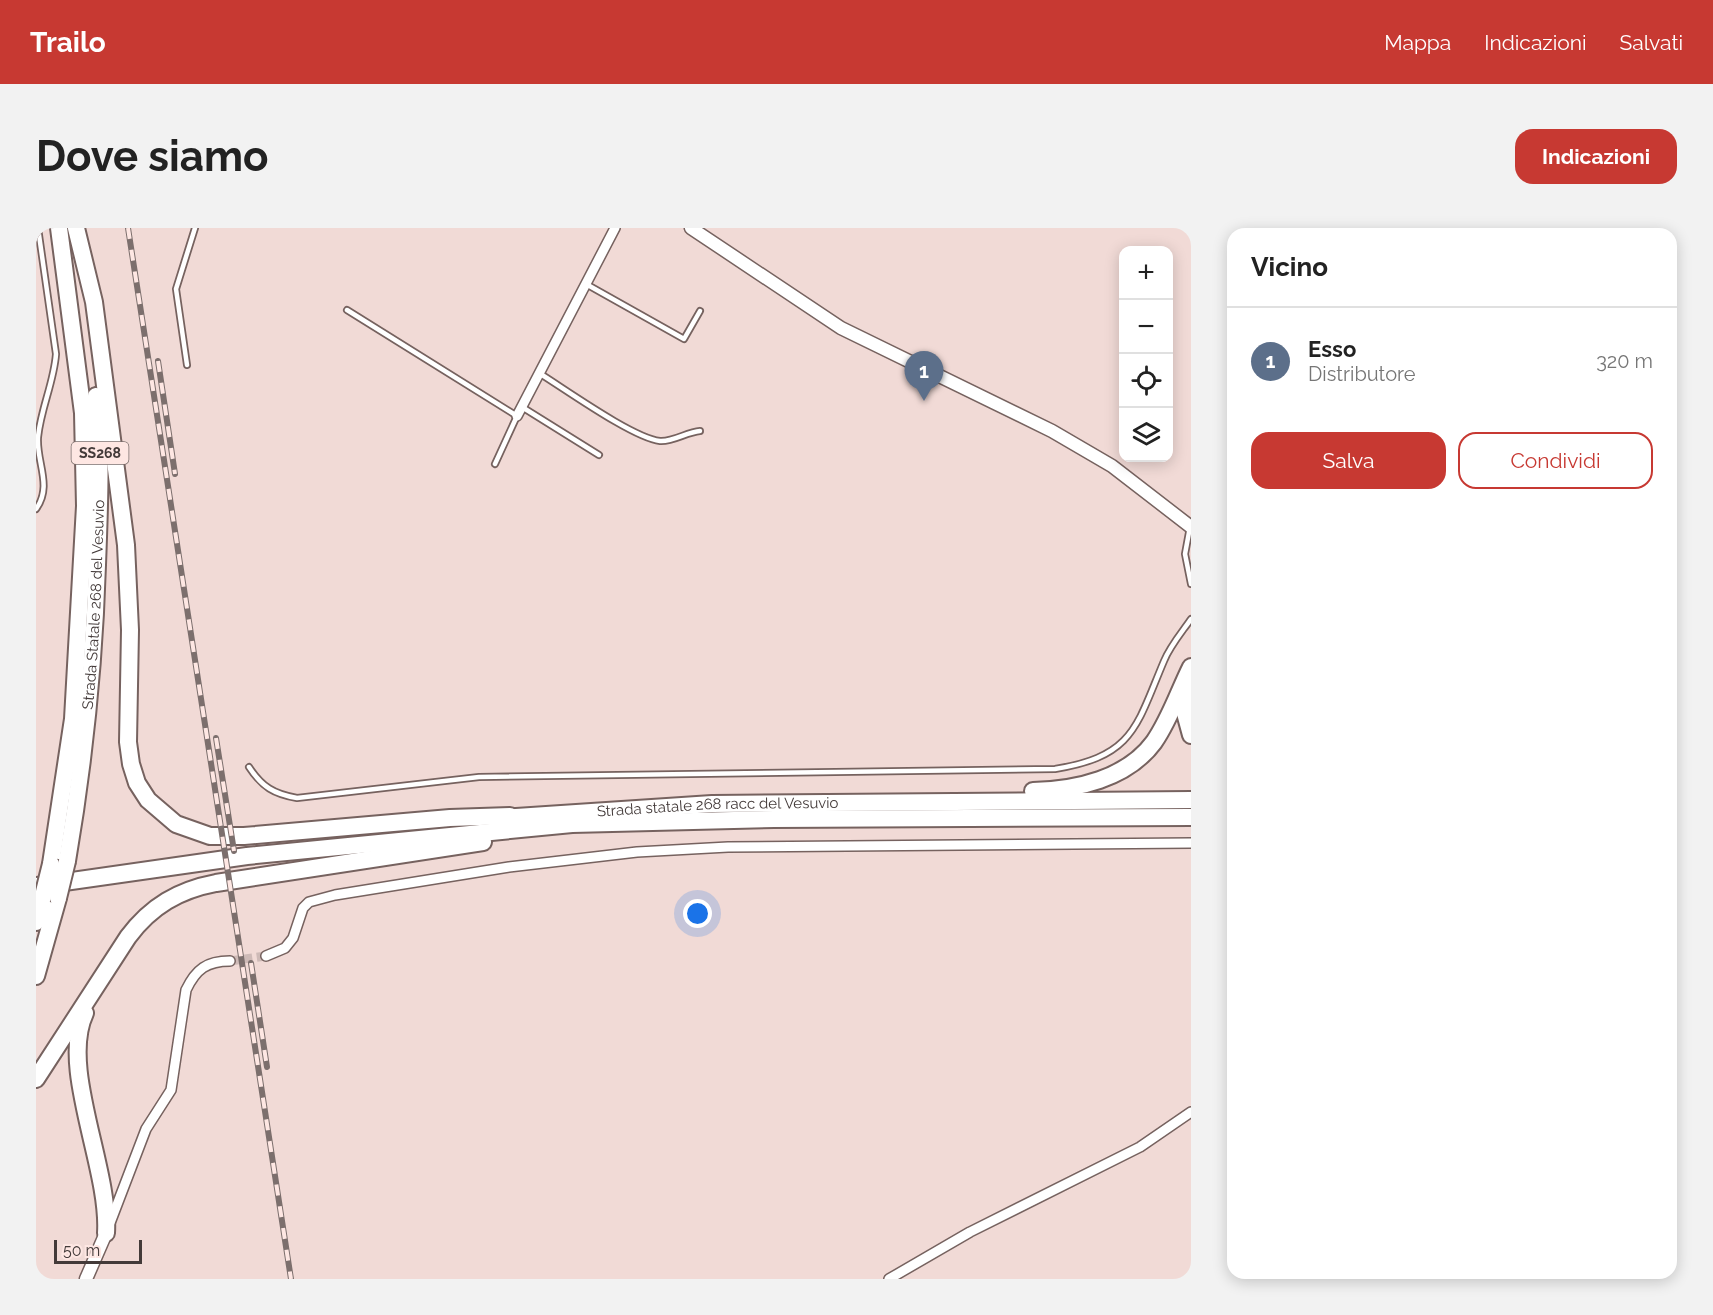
<!DOCTYPE html>
<html lang="it">
<head>
<meta charset="utf-8">
<style>
	:root { --surface:#fff; --page:#f2f2f2; --text:#222; --muted:#767676; --line:#e0e0e0; --accent:#c73932 }
	body { margin:0; font-family:Raleway,sans-serif; background:var(--page); color:var(--text) }
	.controls { position:absolute; right:18px; top:18px; display:grid; overflow:hidden; border-radius:12px; box-shadow:0 3px 15px #0003 }
	.controls button { width:54px; height:54px; display:grid; place-items:center; padding:0; border:0; border-bottom:2px solid var(--line); background:var(--surface); color:var(--text); font:30px sans-serif }
	.scale { position:absolute; left:18px; bottom:15px; width:88px; box-sizing:border-box; padding-left:6px; border:3px solid #433a39; border-top:0; font-size:16px; line-height:21px; white-space:nowrap; color:#433a39; -webkit-text-stroke:4px #fee7e3; paint-order:stroke }
	.you { position:absolute; left:662px; top:686px; width:21px; height:21px; margin:-15px; border:4px solid #fff; border-radius:50%; background:#1a73e8; box-shadow:0 0 0 9px #1a73e833 }
	.badge { display:grid; place-items:center; width:39px; height:39px; border-radius:50%; background:var(--accent); color:#fff; font-size:20px; font-weight:700 }
	.pin { position:absolute; translate:-50% -50px; filter:drop-shadow(0 2px 3px #0008) }
	.pin::after { content:''; position:absolute; top:32px; width:21px; height:18px; background:inherit; clip-path:polygon(0 0,100% 0,50% 100%) }
	.list { margin:0; padding:0; list-style:none }
	h2 { display:flex; justify-content:space-between; align-items:center; height:78px; margin:0; padding:0 24px; font-size:26px }
	h2 small { font-size:20px; font-weight:400; color:var(--muted) }
	.list li { display:grid; grid-template-columns:39px 1fr auto; gap:18px; align-items:center; box-sizing:border-box; height:108px; padding:0 24px; border-top:2px solid var(--line) }
	.list b { display:block; font-size:22px; white-space:nowrap }
	.list p { margin:0; font-size:20px; white-space:nowrap; color:var(--muted) }
	.list em { font-size:20px; font-style:normal; color:var(--muted) }
	.actions { display:flex; gap:12px; padding:18px 24px }
	.actions a { flex:1; padding:14px 0; border:2px solid var(--accent); border-radius:18px; text-align:center; font-size:21px; color:var(--accent) }
	.actions .main { background:var(--accent); color:#fff }
	.icon { flex:none; width:33px; height:33px; fill:none; stroke:currentColor; stroke-width:2; stroke-linecap:round; stroke-linejoin:round }
	.map { position:relative; flex:none; width:1155px; height:1051px; overflow:hidden; border-radius:18px }
	header { display:flex; align-items:center; gap:36px; box-sizing:border-box; height:84px; padding:0 30px; background:var(--accent); color:#fff }
	header strong { font-size:28px }
	nav { display:flex; gap:33px; margin-inline-start:auto; font-size:21px }
	.intro { display:flex; align-items:center; justify-content:space-between; box-sizing:border-box; height:144px; padding:0 36px }
	h1 { margin:0; font-size:42px }
	.button { padding:15px 27px; border-radius:18px; background:var(--accent); color:#fff; font-size:21px; font-weight:700 }
	main { display:flex; gap:36px; padding:0 36px }
	aside { flex:1; background:var(--surface); border-radius:18px; box-shadow:0 3px 15px #0003 }
	.map>svg:first-child { display:block }
</style>
</head>
<body>
<header>
<strong>Trailo</strong>
<nav><a>Mappa</a><a>Indicazioni</a><a>Salvati</a></nav>
</header>
<div class="intro"><h1>Dove siamo</h1><a class="button">Indicazioni</a></div>
<main>
<div class="map">
<svg width="1155" height="1051" viewBox="0 0 1155 1051">
	<rect width="100%" height="100%" fill="#f1dad6"/>
	<g fill="none" stroke-linecap="round" stroke-linejoin="round">
		<!-- minor-tunnel -->
		<path stroke="#cebab7" stroke-width="9" stroke-dasharray="9 4.5" stroke-linecap="butt" d="M194,733l36,-5"/>
		<defs>
			<g id="service">
				<path d="M550,56l98,55 16,-28"/>
				<path d="M311,82l170,106 -22,48"/>
				<path d="M151,137l-11,-76 19,-61"/>
				<path d="M503,145c26,16 94,65 121,68 13,1 27,-9 40,-10"/>
				<path d="M486,179l77,48"/>
				<path d="M0,281c17,-23 0,-47 2,-72 3,-29 16,-55 18,-83l-18,-126"/>
				<path d="M1154,299l-5,27 6,30"/>
				<path d="M213,539c13,20 25,27 48,31l182,-21 576,-8c79,-13 81,-42 109,-108 6,-15 18,-29 27,-42"/>
			</g>
			<g id="minor">
				<path d="M481,188l98,-188"/>
				<path d="M230,728l19,-8 8,-10 10,-30 6,-6 26,-7 174,-28 128,-15 91,-5 463,-4"/>
				<path d="M74,995l36,-94 25,-39 15,-100c10,-21 21,-29 44,-29"/>
				<path d="M853,1051l81,-47 170,-85 51,-35"/>
			</g>
			<g id="tertiary">
				<path d="M655,0l150,100 211,103 60,35 79,61"/>
				<path d="M50,1051l20,-46"/>
			</g>
			<g id="trunk">
				<path d="M40,0l18,74 32,243 4,85 -2,112 3,22 6,19 11,17 28,24 34,12h34l206,-18 60,-2"/>
				<path d="M1149,458v27l6,22"/>
				<path d="M997,563c43,-1 94,-12 121,-49 16,-23 25,-51 37,-75"/>
				<path id="s1" d="M464,590l212,-14 479,-4"/>
				<path id="s2" d="M31,633c17,-99 27,-196 30,-296 2,-57 5,-113 -1,-169"/>
				<path d="M15,636l22,-145 12,-213 -2,-93 -24,-185"/>
				<path d="M0,658l211,-30 325,-32 202,-5 417,-2"/>
				<path d="M0,694l6,-22"/>
				<path d="M0,748l22,-78"/>
				<path d="M49,785c-26,55 25,155 21,220"/>
				<path d="M0,851l92,-142c23,-31 51,-47 88,-54l267,-41"/>
			</g>
		</defs>
		<!-- service casing -->
		<use href="#service" stroke="#76625f" stroke-width="8"/>
		<!-- minor casing -->
		<use href="#minor" stroke="#76625f" stroke-width="12"/>
		<!-- tertiary casing -->
		<use href="#tertiary" stroke="#76625f" stroke-width="15"/>
		<!-- trunk casing -->
		<use href="#trunk" stroke="#76625f" stroke-width="20"/>
		<!-- service -->
		<use href="#service" stroke="#fff" stroke-width="4.5"/>
		<!-- minor -->
		<use href="#minor" stroke="#fff" stroke-width="9"/>
		<!-- tertiary -->
		<use href="#tertiary" stroke="#fff" stroke-width="12"/>
		<!-- trunk -->
		<use href="#trunk" stroke="#fff" stroke-width="16"/>
		<defs>
			<g id="rail">
				<path d="M92,0l163,1051"/>
				<path d="M122,133l17,113"/>
				<path d="M180,510l18,113"/>
				<path d="M215,735l16,104"/>
			</g>
		</defs>
		<!-- rail casing -->
		<use href="#rail" stroke="#7c6f6d" stroke-width="6"/>
		<!-- rail -->
		<use href="#rail" stroke="#fee7e3" stroke-width="4" stroke-dasharray="11" stroke-linecap="butt"/>
		<defs>
			<g id="trunk-bridge">
				<path d="M22,670l9,-37"/>
				<path d="M6,672l9,-36"/>
			</g>
		</defs>
		<!-- trunk-bridge casing -->
		<use href="#trunk-bridge" stroke="#76625f" stroke-width="20" stroke-linecap="butt"/>
		<!-- trunk-bridge -->
		<use href="#trunk-bridge" stroke="#fff" stroke-width="16"/>
	</g>
	<g text-anchor="middle" dominant-baseline="central" stroke-width="6" stroke-linejoin="round" paint-order="stroke">
		<!-- shield labels -->
		<rect fill="#fee7e3" stroke="#7b6e6c" stroke-width="1.5" x="35.5" y="214" width="57" height="22" rx="4.5"/>
		<g font-size="14" font-weight="bold" fill="#433a39">
			<text x="64" y="225">SS268</text>
		</g>
		<!-- street labels -->
		<g font-size="15" fill="#433a39" stroke="#fee7e3">
			<text stroke="none"><textPath href="#s2" startOffset="258">Strada Statale 268 del Vesuvio</textPath></text>
			<text stroke="none"><textPath href="#s1" startOffset="218">Strada statale 268 racc del Vesuvio</textPath></text>
		</g>
	</g>
</svg>
<div class="controls">
<button>+</button>
<button>−</button>
<button><svg class="icon" aria-label="locate" viewBox="0 0 24 24"><circle cx="12" cy="12" r="6"/><path d="M12 2v4M12 18v4M2 12h4M18 12h4"/></svg></button>
<button><svg class="icon" aria-label="layers" viewBox="0 0 24 24"><path d="M12 4l9 5-9 5-9-5zM3 14l9 5 9-5"/></svg></button>
</div>
<div class="scale">50 m</div>
<div class="you"></div>
<div class="pin badge" style="left:888px;top:173px;background:#5c6f8a">1</div>
</div>
<aside>
<h2>Vicino<small></small></h2>
<ul class="list">
<li><span class="badge" style="background:#5c6f8a">1</span><div><b>Esso</b><p>Distributore</p></div><em>320 m</em></li>
</ul>
<div class="actions"><a class="main">Salva</a><a>Condividi</a></div>
</aside>
</main>
</body>
</html>
